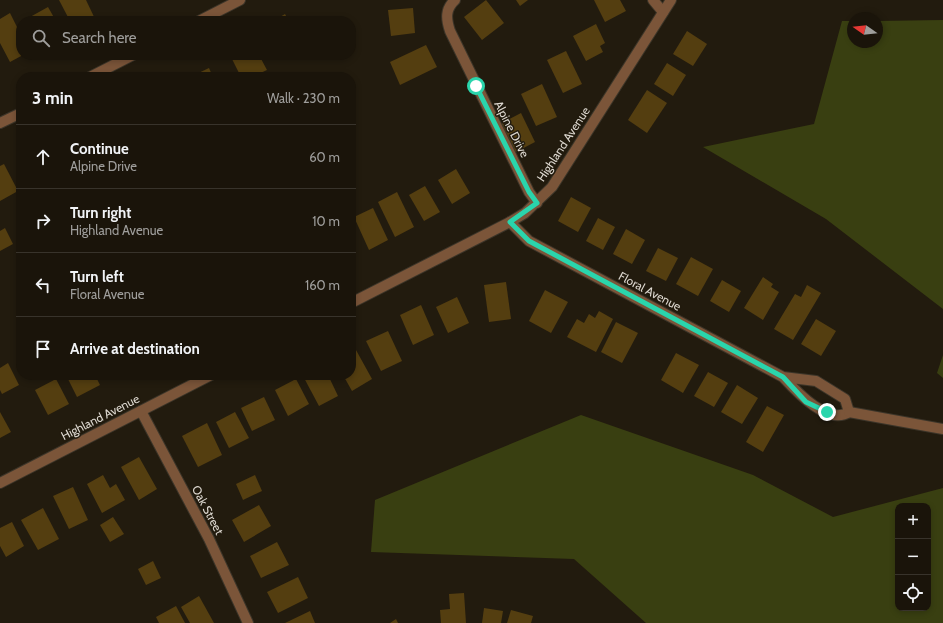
<!DOCTYPE html>
<html lang="en">
<head>
<meta charset="utf-8">
<style>
	:root { --surface:#1a140a; --page:#231d13; --text:#f1f3f6; --muted:#9f9e9c; --line:#38332b }
	body { margin:0; font-family:Cabin,sans-serif; background:var(--page); color:var(--text) }
	.controls { position:absolute; right:12px; bottom:12px; display:grid; overflow:hidden; border-radius:8px; box-shadow:0 2px 6px #0003 }
	.controls button { width:36px; height:36px; display:grid; place-items:center; padding:0; border:0; border-bottom:1px solid var(--line); background:var(--surface); color:var(--text); font:20px sans-serif }
	.compass { position:absolute; left:847px; top:12px; width:36px; height:36px; border-radius:50%; background:var(--surface); box-shadow:0 2px 6px #0003; rotate:284deg }
	.stop { position:absolute; width:12px; height:12px; margin:-9px; border:3px solid #2ad5ac; border-radius:50%; background:#fff }
	.stop.end { background:#2ad5ac; border-color:#fff; box-shadow:0 1px 4px #0008 }
	.list { margin:0; padding:0; list-style:none }
	h2 { display:flex; justify-content:space-between; align-items:center; height:52px; margin:0; padding:0 16px; font-size:17px }
	h2 small { font-size:13px; font-weight:400; color:var(--muted) }
	.list li { display:grid; grid-template-columns:26px 1fr auto; gap:12px; align-items:center; box-sizing:border-box; height:64px; padding:0 16px; border-top:1px solid var(--line) }
	.list b { display:block; font-size:15px; white-space:nowrap }
	.list p { margin:0; font-size:13px; white-space:nowrap; color:var(--muted) }
	.list em { font-size:13px; font-style:normal; color:var(--muted) }
	.icon { flex:none; width:22px; height:22px; fill:none; stroke:currentColor; stroke-width:2; stroke-linecap:round; stroke-linejoin:round }
	.map { position:relative; flex:none; width:943px; height:623px; overflow:hidden }
	.search { position:absolute; background:var(--surface); box-shadow:0 2px 6px #0003; left:16px; top:16px; width:340px; height:44px; display:flex; align-items:center; gap:10px; box-sizing:border-box; padding:0 14px; border-radius:16px; color:var(--muted); font-size:15px }
	.panel { position:absolute; background:var(--surface); box-shadow:0 2px 6px #0003; left:16px; top:72px; width:340px; height:308px; border-radius:16px }
	.map>svg:first-child { display:block }
</style>
</head>
<body>
<div class="map">
<svg width="943" height="623" viewBox="0 0 943 623">
	<rect width="100%" height="100%" fill="#221b0e"/>
	<!-- green -->
	<g fill="#393f11" fill-rule="evenodd">
		<path d="M943,20v289l-117,-90 -123,-72 111,-23 28,-103h11v21h24v-21z"/>
		<path d="M943,355v23l-6,-5z"/>
		<path d="M581,415l172,60 80,42 110,-29v135h-297l-72,-64 -203,-7 4,-52zM898,506h30v102h-30z"/>
	</g>
	<!-- building -->
	<g fill="#543e10">
		<path d="M59,0h27l10,21h-26z"/>
		<path d="M486,0l18,23 -22,17 -18,-23z"/>
		<path d="M516,0h12l-8,6z"/>
		<path d="M594,0h26l6,11 -21,11z"/>
		<path d="M48,7l8,14h-24l-2,-4z"/>
		<path d="M413,8l2,25 -24,3 -3,-26z"/>
		<path d="M10,13l11,22v20h2l-13,7 -10,-19v-24z"/>
		<path d="M285,14l4,7h-16z"/>
		<path d="M596,24l9,19 -5,3 3,6 -17,9 -13,-25z"/>
		<path d="M687,31l20,13 -14,22 -20,-12z"/>
		<path d="M426,45l11,22 -37,18 -10,-23z"/>
		<path d="M566,51l16,33 -19,9 -16,-33z"/>
		<path d="M230,55h29l8,15 -15,7h-11z"/>
		<path d="M667,63l19,12 -13,21 -19,-12z"/>
		<path d="M209,68l4,9h-23z"/>
		<path d="M542,84l15,33 -21,9 -15,-32z"/>
		<path d="M647,90l20,13 -20,30 -19,-13z"/>
		<path d="M521,113l14,29 -21,11 -14,-29z"/>
		<path d="M21,151v13l-5,-10z"/>
		<path d="M4,164l14,27 -18,10v-35z"/>
		<path d="M456,169l14,24 -18,11 -14,-24z"/>
		<path d="M425,186l15,26 -16,9 -15,-26z"/>
		<path d="M397,192l17,35 -19,10 -17,-35z"/>
		<path d="M571,197l20,11 -13,24 -20,-11z"/>
		<path d="M373,208l15,32 -19,10 -15,-33z"/>
		<path d="M598,218l17,9 -12,23 -17,-9z"/>
		<path d="M5,228l8,16 -13,7v-20z"/>
		<path d="M626,229l19,11 -13,24 -19,-10z"/>
		<path d="M658,248l20,10 -12,23 -20,-10z"/>
		<path d="M691,257l22,12 -15,27 -22,-12z"/>
		<path d="M763,277l10,7 -2,3 8,5 -16,28 -19,-12z"/>
		<path d="M722,280l19,11 -12,21 -19,-11z"/>
		<path d="M506,282l5,37 -22,3 -5,-37z"/>
		<path d="M807,285l14,8 -28,47 -19,-11 21,-35 6,3z"/>
		<path d="M545,290l23,12 -17,31 -22,-12z"/>
		<path d="M457,297l12,26 -21,10 -12,-26z"/>
		<path d="M421,305l13,30 -21,10 -13,-30z"/>
		<path d="M599,311l14,8 -17,33 -29,-15 10,-18 7,4 5,-9 6,4z"/>
		<path d="M816,319l20,12 -15,25 -20,-12z"/>
		<path d="M616,322l22,11 -16,30 -21,-11z"/>
		<path d="M388,331l14,30 -21,10 -15,-30z"/>
		<path d="M356,350l16,29 -20,12 -9,-16h8v-22z"/>
		<path d="M676,353l23,12 -16,28 -22,-13z"/>
		<path d="M8,363l11,22 -17,9 -2,-4v-22z"/>
		<path d="M708,372l20,11 -14,24 -20,-11z"/>
		<path d="M66,375h29l5,10 -23,12z"/>
		<path d="M305,375h23l10,21 -19,10 -16,-30z"/>
		<path d="M56,379l13,25 -21,11 -13,-25z"/>
		<path d="M296,379l13,25 -21,12 -13,-26z"/>
		<path d="M737,385l21,13 -16,26 -21,-12z"/>
		<path d="M264,397l11,23 -23,11 -11,-23z"/>
		<path d="M767,406l17,9 -21,37 -17,-10z"/>
		<path d="M0,412l11,20 -11,6z"/>
		<path d="M235,412l14,26 -20,10 -13,-26z"/>
		<path d="M207,423l15,32 -24,12 -16,-31z"/>
		<path d="M139,457l18,32 -18,11 -18,-33z"/>
		<path d="M103,475l7,13 6,-4 9,16 -23,13 -15,-29z"/>
		<path d="M255,475l7,16 -19,9 -7,-16z"/>
		<path d="M73,487l15,33 -19,9 -16,-33z"/>
		<path d="M259,505l12,21 -27,16 -12,-22z"/>
		<path d="M43,508l16,31 -21,11 -17,-30z"/>
		<path d="M113,517l11,17 -14,8 -10,-17z"/>
		<path d="M12,522l12,24 -18,11 -6,-11v-18z"/>
		<path d="M277,542l12,23 -28,13 -11,-22z"/>
		<path d="M153,561l8,17 -15,7 -8,-16z"/>
		<path d="M298,577l10,21 -30,15 -11,-21z"/>
		<path d="M464,593l2,30h-25l-1,-13 10,-1 -1,-15z"/>
		<path d="M199,596l15,27h-24l-9,-16z"/>
		<path d="M176,606l9,17h-26l-3,-6z"/>
		<path d="M484,608l19,3 -2,12h-19z"/>
		<path d="M511,610l22,6 -2,7h-24z"/>
		<path d="M310,611l5,12h-30z"/>
		<path d="M396,619l2,4h-8z"/>
	</g>
	<g fill="none" stroke-linecap="round" stroke-linejoin="round">
		<defs>
			<g id="minor">
				<path d="M455,0c-10,9 -9,19 -5,31l79,161 8,11"/>
				<path d="M653,0l10,12"/>
				<path d="M199,21l41,-21"/>
				<path d="M90,77l43,-22"/>
				<path d="M0,123l21,-10"/>
				<path d="M510,222l19,19 254,136c13,14 45,49 66,35l-4,-13 -29,-18 -33,-4"/>
				<path d="M351,303l159,-81 15,-9 27,-26 119,-187"/>
				<path d="M141,411l68,128 39,84"/>
				<path d="M849,412l94,17"/>
				<path d="M0,483l211,-108"/>
			</g>
		</defs>
		<!-- minor casing -->
		<use href="#minor" stroke="#3c3529" stroke-width="12"/>
		<!-- minor -->
		<use href="#minor" stroke="#7b5539" stroke-width="10"/>
	</g>
	<g fill="none" stroke-linecap="round" stroke-linejoin="round">
		<!-- route -->
		<path stroke="#2ad5ac" stroke-width="5" d="M476,86l53,106 8,11 -27,19 19,19 254,136 23,25 21,10"/>
	</g>
	<g text-anchor="middle" dominant-baseline="central" stroke-width="3" stroke-linejoin="round" paint-order="stroke">
		<!-- street labels -->
		<g font-size="12" fill="#ddd8d0" stroke="#221b0e">
			<text transform="translate(512 129) rotate(63)">Alpine Drive</text>
			<text transform="translate(563 144) rotate(-57)">Highland Avenue</text>
			<text transform="translate(650 291) rotate(28)">Floral Avenue</text>
			<text transform="translate(100 417) rotate(-27)">Highland Avenue</text>
			<text transform="translate(208 510) rotate(62)">Oak Street</text>
		</g>
	</g>
</svg>
<div class="controls">
<button>+</button>
<button>−</button>
<button><svg class="icon" aria-label="locate" viewBox="0 0 24 24"><circle cx="12" cy="12" r="6"/><path d="M12 2v4M12 18v4M2 12h4M18 12h4"/></svg></button>
</div>
<svg class="compass" viewBox="-18 -18 36 36"><path d="M0-13l5 13h-10z" fill="#e53935"/><path d="M0 13l5-13h-10z" fill="#9f9e9c"/></svg>
<div class="stop" style="left:476px;top:86px"></div>
<div class="stop end" style="left:827px;top:412px"></div>
<div class="search"><svg class="icon" aria-label="search" viewBox="0 0 24 24"><circle cx="10" cy="10" r="6"/><path d="M15 15l6 6"/></svg>Search here</div>
<section class="panel">
<h2>3 min<small>Walk · 230 m</small></h2>
<ul class="list">
<li><svg class="icon" aria-label="ahead" viewBox="0 0 24 24"><path d="M12 20V5M6 11l6-6 6 6"/></svg><div><b>Continue</b><p>Alpine Drive</p></div><em>60 m</em></li>
<li><svg class="icon" aria-label="right" viewBox="0 0 24 24"><path d="M7 20v-9h11M14 6l5 5-5 5"/></svg><div><b>Turn right</b><p>Highland Avenue</p></div><em>10 m</em></li>
<li><svg class="icon" aria-label="left" viewBox="0 0 24 24"><path d="M17 20v-9H6M10 6l-5 5 5 5"/></svg><div><b>Turn left</b><p>Floral Avenue</p></div><em>160 m</em></li>
<li><svg class="icon" aria-label="arrive" viewBox="0 0 24 24"><path d="M6 21V4h12l-3 4 3 4H6"/></svg><div><b>Arrive at destination</b></div></li>
</ul>
</section>
</div>
</body>
</html>
